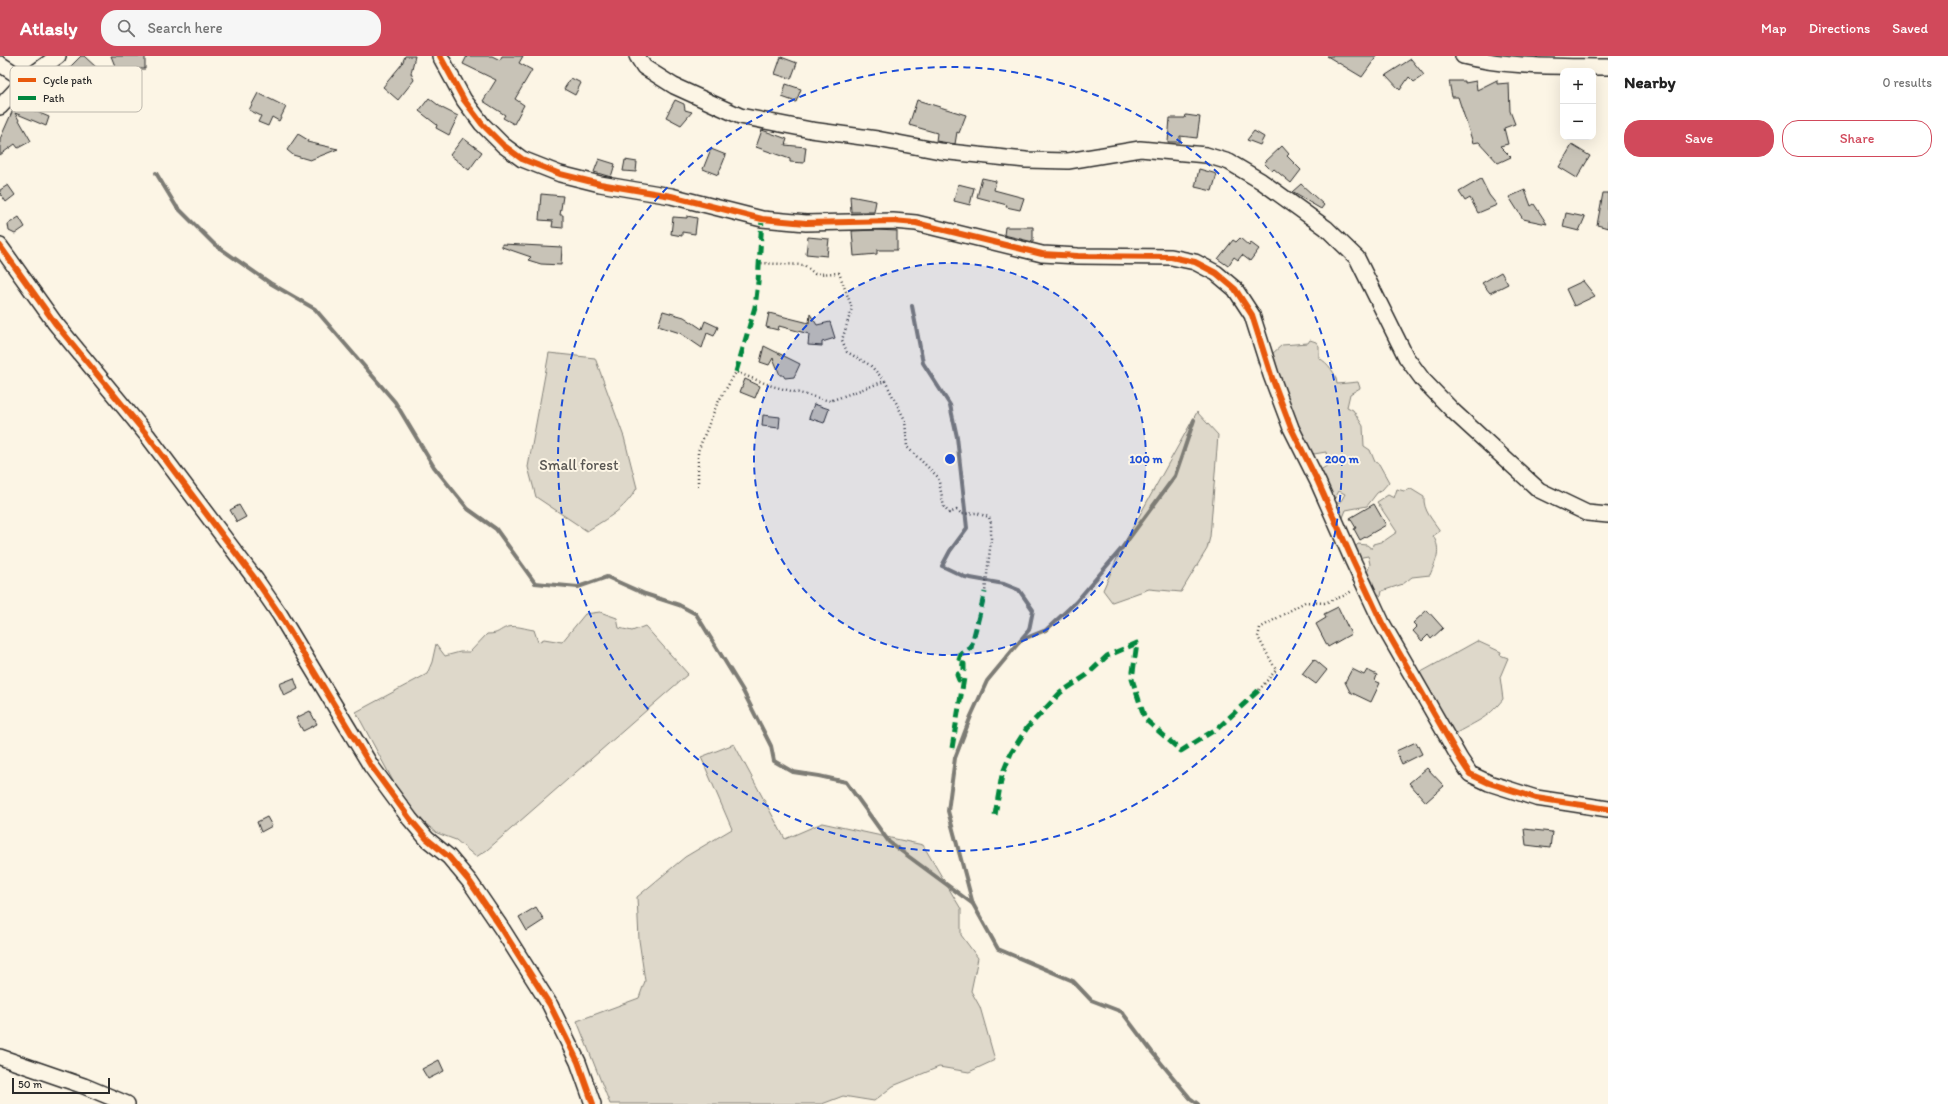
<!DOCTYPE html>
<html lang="en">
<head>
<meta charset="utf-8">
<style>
	:root { --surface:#fff; --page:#f6f6f6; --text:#222; --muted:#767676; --line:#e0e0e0; --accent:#d1495b }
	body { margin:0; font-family:Itim,sans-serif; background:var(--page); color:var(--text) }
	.controls { position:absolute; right:12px; top:12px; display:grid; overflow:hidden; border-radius:8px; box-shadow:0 4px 16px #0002 }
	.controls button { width:36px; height:36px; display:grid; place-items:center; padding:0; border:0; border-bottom:1px solid var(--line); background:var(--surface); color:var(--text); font:20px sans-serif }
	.scale { position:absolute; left:12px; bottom:10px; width:98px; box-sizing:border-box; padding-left:4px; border:2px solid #2b2b2b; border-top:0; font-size:11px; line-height:14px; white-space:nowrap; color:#2b2b2b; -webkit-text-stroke:3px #fcf5e5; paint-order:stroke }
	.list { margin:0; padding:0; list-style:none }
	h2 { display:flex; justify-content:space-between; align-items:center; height:52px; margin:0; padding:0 16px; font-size:17px }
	h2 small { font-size:13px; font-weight:400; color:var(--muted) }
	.actions { display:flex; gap:8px; padding:12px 16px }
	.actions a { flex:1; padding:9px 0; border:1px solid var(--accent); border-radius:16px; text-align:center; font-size:14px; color:var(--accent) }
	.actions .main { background:var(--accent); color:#fff }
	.icon { flex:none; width:22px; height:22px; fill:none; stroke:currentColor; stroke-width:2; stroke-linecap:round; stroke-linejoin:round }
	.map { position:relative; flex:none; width:1608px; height:1048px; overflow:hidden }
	header { display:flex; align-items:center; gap:24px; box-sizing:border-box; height:56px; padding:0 20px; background:var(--accent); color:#fff }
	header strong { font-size:19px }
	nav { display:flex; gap:22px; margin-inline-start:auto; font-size:14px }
	.search { width:280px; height:36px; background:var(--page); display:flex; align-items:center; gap:10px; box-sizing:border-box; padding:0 14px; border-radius:16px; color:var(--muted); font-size:15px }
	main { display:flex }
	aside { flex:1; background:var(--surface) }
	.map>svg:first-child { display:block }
</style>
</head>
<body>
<header>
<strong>Atlasly</strong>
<div class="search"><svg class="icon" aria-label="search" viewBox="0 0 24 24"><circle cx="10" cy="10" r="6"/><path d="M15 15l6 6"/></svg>Search here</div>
<nav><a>Map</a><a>Directions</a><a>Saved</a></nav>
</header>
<main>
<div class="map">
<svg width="1608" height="1048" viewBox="0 0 1608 1048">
	<rect width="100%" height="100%" fill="#fcf5e5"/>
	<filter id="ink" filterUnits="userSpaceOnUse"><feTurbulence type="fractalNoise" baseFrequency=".025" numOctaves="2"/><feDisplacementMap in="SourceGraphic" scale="8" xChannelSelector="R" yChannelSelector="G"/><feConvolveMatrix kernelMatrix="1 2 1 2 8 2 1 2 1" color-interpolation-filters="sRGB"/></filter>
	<g filter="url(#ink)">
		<!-- green -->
		<g fill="#ded8ca" stroke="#84827a">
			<path d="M1310,284l6,2 3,4v12c9,5 17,15 18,26l21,-2 2,6 -10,6 -3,13 6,3 10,16 1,20 6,4 5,12 4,2 10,18 -7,8 -5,3 -10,13 -21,4 -4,10 -11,-14 10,-5 4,-7 -6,-3 -5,9 -18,-27 12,-8 -2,-13 -12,2c-27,-24 -32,-66 -42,-100l10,-9 26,-2z"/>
			<path d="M549,297l46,5 29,79 13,51c-14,23 -28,29 -50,43l-51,-34 -8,-30z"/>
			<path d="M1197,356l21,23 -8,102 -3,12 -26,43 -32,-3 -37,13 -9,-12 20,-45z"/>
			<path d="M1397,433l7,2 7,-2 13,8c-1,14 9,23 16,34l-7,5c9,14 3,24 -3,39l-18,2 -9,7 -21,7 -1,5 -10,-7 2,-7 -6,-9 3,-9 -2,-8 -11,2 -6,-6 7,-8 9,1 5,4 1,-5 11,-3 13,-9 -20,-30 11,-7 6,3z"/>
			<path d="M600,556l17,6 2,10 13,3 13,-5 43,48 -201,176 -11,7 -20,-17 -19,-7 -29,-24 -52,-97 71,-38 5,-12 4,-18 9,12 15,-4h10l17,-18c13,0 11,-4 21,-7 8,-2 18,2 26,3l4,12 6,-3 18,3 23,-28z"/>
			<path d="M1477,585l24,11 -1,3 8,3 -8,19 3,22c-16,21 -29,23 -50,36l-39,-59z"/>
			<path d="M734,688l51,95 37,-16 101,22 38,64v26l17,23 -7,33 9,16 15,53 -26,12 -30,-5 -46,19 -19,15 -31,-5 -21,8h-212l-33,-83 62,-23 6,-17 -6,-41 -2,-43 48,-40 47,-28 -31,-72z"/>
		</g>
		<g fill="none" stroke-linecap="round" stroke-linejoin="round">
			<!-- stream -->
			<g stroke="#7d7b74" stroke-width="4">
				<path d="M156,117l20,33 38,38 56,39 45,26 80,93 39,65 34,42 28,20 39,54 43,4 29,-10 38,17 34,11 17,9 46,75 29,57 3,15 19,11 26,4 27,6 43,60 84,62"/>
				<path d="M912,250l11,57 27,42 7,32 10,91 -17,23 -8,15 23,11 39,7 15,6 14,20 -4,20 -7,8"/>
				<path d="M1194,364l-19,56 -53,72 -46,54 -30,28 -25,10 -34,41 -16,35 -16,42 -7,53 25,93 25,45 75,32 18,19 31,12 30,40 38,46 8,6"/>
			</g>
		</g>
		<!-- building -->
		<g fill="#c8c3b7" stroke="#2b2b2b">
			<path d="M81,0h3l13,12 -19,18 -9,23 -28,-19 9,-13 6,4z"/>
			<path d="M111,0h34v13h-15l7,22 -22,-25z"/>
			<path d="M405,0h10l-4,17 3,7 -16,20 -15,-13 19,-23z"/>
			<path d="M467,0h25l8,4 2,-4h21l-4,7 13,7 -17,29 9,6 -10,19 -11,-6 2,-3 -22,-14 13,-21 -33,-16z"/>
			<path d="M1327,0h50l-15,21z"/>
			<path d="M781,1l16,6 -6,16 -16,-5z"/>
			<path d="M1411,3l13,16 -10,7 -5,-5 -9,13 -14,-15z"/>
			<path d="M571,22l10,5 -6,12 -11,-6z"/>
			<path d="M1497,24v4l12,-1 1,28 5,13 -11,4 4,16 -8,2 11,11 -13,6 -19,-21 -6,1 -15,-46h-6l-3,-16h16v2l11,-2 1,9z"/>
			<path d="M786,28l15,5 -5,13 -14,-5z"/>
			<path d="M258,37l28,14 -7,14 -7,-4 -4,9 -10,-4 3,-6 -12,-6z"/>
			<path d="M429,42l13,10 16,8 -9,19 -13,-7 1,-3 -18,-14z"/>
			<path d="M675,44l9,4 1,6 7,2 -11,13 -15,-8z"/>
			<path d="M917,44l49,15 -7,18 -2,-1 -2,12 -19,-3 1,-8 -28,-8z"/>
			<path d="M16,47l33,14 -3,9 -31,-13 16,28 -13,7 -3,-4 -15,11v-16z"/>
			<path d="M1186,59l14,2 -3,21 -17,-2v6h-12l2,-24h15z"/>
			<path d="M762,74l25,9 -2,6 21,2 -2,16 -14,-1v-3l-34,-12z"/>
			<path d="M1254,75l10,6 -4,8 -13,-5z"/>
			<path d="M298,78l10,6 -1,2 31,7 -28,11 -17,-5 -6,-5z"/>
			<path d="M463,82l19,14 -13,18 -19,-15z"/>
			<path d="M1572,89l18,11 -13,22 -18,-11z"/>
			<path d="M1282,90l7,8 -2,2 14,14 -10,13 -17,-14 -2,2 -8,-8z"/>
			<path d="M711,93l15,6 -8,20 -15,-6z"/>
			<path d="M599,103l16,5 -4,13 -17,-5z"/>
			<path d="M625,104l12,2 -1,10 -13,-1z"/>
			<path d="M1199,113l18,5 -5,17 -17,-4z"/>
			<path d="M982,122l14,3 -2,9 30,8 -4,12 -14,-3 1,-2 -30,-8z"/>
			<path d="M1481,123l8,16 8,10 -19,8 -8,-15 -5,3 -6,-9z"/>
			<path d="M958,128l16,4 -4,17 -16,-4z"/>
			<path d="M1301,128l23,21 -3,4 -29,-17z"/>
			<path d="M8,129l7,10 -9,7 -6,-9v-3z"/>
			<path d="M1525,134l6,16 3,-2 13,20 -24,-5 -14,-22z"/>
			<path d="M1603,137h5v35l-11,-3z"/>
			<path d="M541,138l22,2 -3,19h3v13l-11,-1 1,-6 -14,-1z"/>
			<path d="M850,140l26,5 -2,11h-23z"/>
			<path d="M1566,157l19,4 -6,14 -16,-4z"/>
			<path d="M687,160l10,2 -2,16 -13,-2v4l-11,-2 2,-17 14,1z"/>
			<path d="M19,161l6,10 -10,7 -6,-3 -1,-7z"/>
			<path d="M1005,171h28v15l-29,-7z"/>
			<path d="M876,174l21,1v19h-20v4l-23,2 -2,-25z"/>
			<path d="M808,181l21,2 -2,17 -21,-2z"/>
			<path d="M1240,182l9,8 2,-3 8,6 -9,12 -8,-6 -4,5 -4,-3 -6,9 -10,-7 15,-19 3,2z"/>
			<path d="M502,188l60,3 -1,18 -20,-1 -13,-4 3,-3 -29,-10z"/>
			<path d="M1501,216l7,12 -18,9 -8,-10z"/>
			<path d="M1583,225l12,15 -21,10 -8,-17z"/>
			<path d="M663,255l21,6 18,12 3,-8 13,6 -4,9 -7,-3 -5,15 -22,-15 -22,-7z"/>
			<path d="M769,257l40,10 1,-9 7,11 13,-3 5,16 -13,4v4l-14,-1 1,-11 -30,-8 -1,4 -12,-3z"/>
			<path d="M764,290l36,18 -6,13 -9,1 -2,-3h-3l-7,-17 -4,7 -9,-3z"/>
			<path d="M745,323l15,7 -5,12 -15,-6z"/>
			<path d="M814,348l15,5 -5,14 -15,-5z"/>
			<path d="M763,359l17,2 -1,11 -17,-2z"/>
			<path d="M1374,448l12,21 -26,15 -6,-11 2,-1 -6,-10z"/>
			<path d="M239,449l7,12 -9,5 -7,-12z"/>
			<path d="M1338,551l13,27 -23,13 -12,-23 10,-6 -2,-4z"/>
			<path d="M1427,554l16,18 -12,11 -3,-4 -6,6 -9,-10 4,-4 -4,-4z"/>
			<path d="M1314,603l13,11 -11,14 -14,-10z"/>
			<path d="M1352,613l12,6 3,-5 10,5 -2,6 5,2 -9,19 -21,-10 -5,-10z"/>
			<path d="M294,622l4,11 -14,7 -5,-12z"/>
			<path d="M310,655l7,13 -14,7 -7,-13z"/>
			<path d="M1416,686l6,12 -20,10 -6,-13z"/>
			<path d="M1427,712l17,18 -18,16 -17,-19z"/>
			<path d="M267,761l5,9 -11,6 -4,-10z"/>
			<path d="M1524,773l28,3 -2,16 -24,-3z"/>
			<path d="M536,851l8,13 -17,11 -8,-14z"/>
			<path d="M439,1004l5,11 -16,8 -6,-10z"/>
		</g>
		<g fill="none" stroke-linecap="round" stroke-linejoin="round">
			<defs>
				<g id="minor">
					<path d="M440,0l24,44 18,24 21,21 19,14 38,15 40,10 71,12 91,23 44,4 87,-2 23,2 126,31 36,2 93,1 24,5 21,11 19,16 17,26 19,60 20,53 27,54 35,79 29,62 78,136 10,15 19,9 47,15 72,11"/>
					<path d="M637,0l7,11 30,19 66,30 71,14 66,9 63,12 86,9 42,1 72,-12 66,6 23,7 32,19 65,47 31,30 49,99 17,23 31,32 85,78 48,23 21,2"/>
					<path d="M1463,0c46,12 97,10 145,11"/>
					<path d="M0,8l25,16"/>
					<path d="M0,51l25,-27 33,-24"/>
					<path d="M0,190l55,77 92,112 109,145 24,35 91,151 39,53 17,20 22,18 21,25 32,47 48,76 28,57 15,42"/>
					<path d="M0,1001l84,29 43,18"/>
				</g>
			</defs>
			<!-- minor casing -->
			<use href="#minor" stroke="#2b2b2b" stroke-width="18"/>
			<!-- path -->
			<g stroke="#2b2b2b" stroke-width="2.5" stroke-dasharray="1 3" stroke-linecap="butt">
				<path d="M885,325l20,39 2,27 31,30 6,30 5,6 8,-3 5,4 14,-1 13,4 2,6v17l-6,52"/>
				<path d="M698,430v-35l19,-47 19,-32 36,14 58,15 55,-20 -15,-16 -23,-13 -5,-12 10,-32 -13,-35 -24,1 -11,-9 -45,-2"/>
				<path d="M1259,634l17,-20 -18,-33 2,-9 45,-26 19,1 22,-8 7,-5"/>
			</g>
			<!-- minor -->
			<use href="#minor" stroke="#fcf5e5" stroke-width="15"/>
			<!-- quiet -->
			<g stroke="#00873e" stroke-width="5" stroke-dasharray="10 5" stroke-linecap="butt">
				<path d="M736,316l19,-65 3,-25 4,-63"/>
				<path d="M952,692l12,-70 -5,2 -2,-5 7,-5v-6l-6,-1 3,-9 10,-6 14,-56"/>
				<path d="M995,759l7,-40 9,-22 16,-25 33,-35 27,-18 20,-19 30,-13 -5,36 13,40 36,32 37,-23 41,-38"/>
			</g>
			<defs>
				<g id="cycleway">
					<path d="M440,0l24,44 18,24 21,21 19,14 38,15 40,10 71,12 91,23 44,4 87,-2 23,2 126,31 36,2 93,1 24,5 21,11 19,16 17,26 19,60 20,53 27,54 35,79 29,62 78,136 10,15 19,9 47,15 72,11"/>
					<path d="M0,190l55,77 92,112 109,145 24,35 91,151 39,53 17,20 22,18 21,25 32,47 48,76 28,57 15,42"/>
				</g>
			</defs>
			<!-- cycleway casing -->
			<use href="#cycleway" stroke="#fcf5e5" stroke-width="8"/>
			<!-- cycleway -->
			<use href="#cycleway" stroke="#e8590c" stroke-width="6"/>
		</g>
	</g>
	<!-- distance rings -->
	<circle cx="950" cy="403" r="196" fill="#1d4ed8" fill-opacity=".12"/>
	<g fill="none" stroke="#1d4ed8" stroke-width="2" stroke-dasharray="7 5">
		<circle cx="950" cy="403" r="196"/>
		<circle cx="950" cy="403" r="392"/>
	</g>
	<g text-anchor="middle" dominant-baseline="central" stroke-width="4" stroke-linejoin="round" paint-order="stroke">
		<!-- park labels -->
		<g font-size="15" fill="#585653" stroke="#fcf5e5">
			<text x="579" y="409">Small forest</text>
		</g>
	</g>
	<!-- legend -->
	<rect x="10" y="10" width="132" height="46" rx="6" fill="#fcf5e5" stroke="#bdb8ad" stroke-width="1"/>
	<rect x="18" y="22" width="18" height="4" fill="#e8590c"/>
	<rect x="18" y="40" width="18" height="4" fill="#00873e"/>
	<g font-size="11" fill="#2b2b2b">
		<text x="43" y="28">Cycle path</text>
		<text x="43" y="46">Path</text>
	</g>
	<circle cx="950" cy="403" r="6" fill="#1d4ed8" stroke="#fcf5e5" stroke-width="2"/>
	<g font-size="12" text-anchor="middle" font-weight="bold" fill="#1d4ed8" stroke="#fcf5e5" stroke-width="4" stroke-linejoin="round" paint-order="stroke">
		<text x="1146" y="407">100 m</text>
		<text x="1342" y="407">200 m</text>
	</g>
</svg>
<div class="controls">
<button>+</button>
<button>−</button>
</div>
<div class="scale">50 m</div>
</div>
<aside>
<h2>Nearby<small>0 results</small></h2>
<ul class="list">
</ul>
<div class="actions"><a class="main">Save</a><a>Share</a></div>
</aside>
</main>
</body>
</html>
